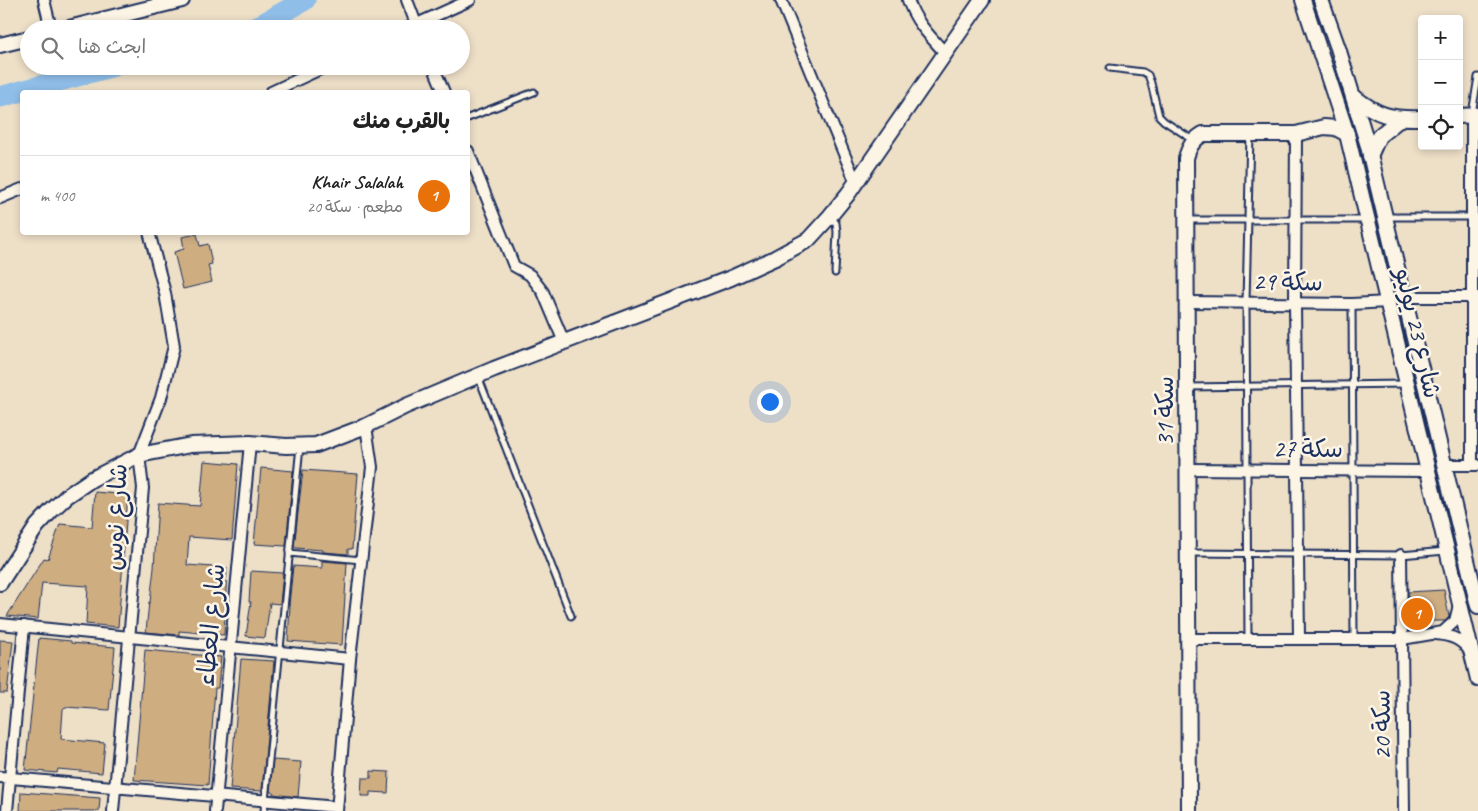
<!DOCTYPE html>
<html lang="ar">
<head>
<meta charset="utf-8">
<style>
	:root { --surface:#fff; --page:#f6f6f6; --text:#222; --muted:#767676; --line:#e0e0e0; --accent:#0f766e }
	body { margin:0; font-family:Caveat,"Playpen Sans Arabic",sans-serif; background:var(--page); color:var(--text); direction:rtl }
	.controls { position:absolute; right:15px; top:15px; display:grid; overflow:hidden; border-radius:5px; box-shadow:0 2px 8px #0003 }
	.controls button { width:45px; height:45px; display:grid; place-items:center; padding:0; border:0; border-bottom:1px solid var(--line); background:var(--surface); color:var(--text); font:25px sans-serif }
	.you { position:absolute; left:769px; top:401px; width:18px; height:18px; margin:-12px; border:4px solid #fff; border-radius:50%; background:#1a73e8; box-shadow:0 0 0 8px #1a73e833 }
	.badge { display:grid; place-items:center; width:32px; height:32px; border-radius:50%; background:var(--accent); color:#fff; font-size:16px; font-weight:700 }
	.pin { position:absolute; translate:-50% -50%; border:2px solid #fff; box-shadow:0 1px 5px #0006 }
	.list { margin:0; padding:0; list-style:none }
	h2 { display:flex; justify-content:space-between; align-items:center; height:65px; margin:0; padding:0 20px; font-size:21px }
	h2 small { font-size:16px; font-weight:400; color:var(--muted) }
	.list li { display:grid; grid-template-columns:32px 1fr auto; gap:15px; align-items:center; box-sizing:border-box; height:80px; padding:0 20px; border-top:1px solid var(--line) }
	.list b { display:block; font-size:19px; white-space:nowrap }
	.list p { margin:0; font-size:16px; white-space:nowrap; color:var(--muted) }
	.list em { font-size:16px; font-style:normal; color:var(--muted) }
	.icon { flex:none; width:28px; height:28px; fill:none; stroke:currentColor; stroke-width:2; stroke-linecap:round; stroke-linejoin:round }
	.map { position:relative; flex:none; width:1478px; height:811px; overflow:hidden; direction:ltr }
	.search { position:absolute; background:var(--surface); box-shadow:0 2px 8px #0003; left:20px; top:20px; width:450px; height:55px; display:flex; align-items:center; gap:12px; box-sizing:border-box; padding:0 18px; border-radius:28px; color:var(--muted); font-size:19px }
	.panel { position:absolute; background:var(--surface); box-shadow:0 2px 8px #0003; left:20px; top:90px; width:450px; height:145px; border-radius:5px; direction:rtl }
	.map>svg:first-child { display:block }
</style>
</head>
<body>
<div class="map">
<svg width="1478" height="811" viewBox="0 0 1478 811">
	<rect width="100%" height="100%" fill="#eedfc7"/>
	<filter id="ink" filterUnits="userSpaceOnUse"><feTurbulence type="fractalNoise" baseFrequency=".02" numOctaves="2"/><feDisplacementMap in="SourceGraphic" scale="10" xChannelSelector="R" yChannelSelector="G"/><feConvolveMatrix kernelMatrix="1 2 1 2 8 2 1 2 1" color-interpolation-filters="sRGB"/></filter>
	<g filter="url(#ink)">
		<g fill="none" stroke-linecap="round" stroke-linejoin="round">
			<!-- river -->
			<g stroke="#8fbee9" stroke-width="21">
				<path d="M253,29l52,-29"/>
				<path d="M0,97l114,-31"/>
			</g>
		</g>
		<!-- building -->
		<g fill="#cead81" stroke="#1b2f5e">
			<path d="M197,234l3,12 8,-2 4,20 -4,1 4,17 -29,7 -9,-37 10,-3 -2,-12z"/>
			<path d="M204,461l34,3 -6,76 -43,-3 -2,28 40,3 -3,67 -45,-4v4l-33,-3 3,-30h1l4,-34 4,-65 42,3z"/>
			<path d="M261,468l32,3 -7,75 -32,-2z"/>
			<path d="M303,470l55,4 -6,75h-4v5l-25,-2v-2l-27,-2 -2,-1z"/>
			<path d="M95,492l33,3 -10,132 -32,-3 2,-38 -46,-3 -4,36 -31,-3 37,-58 4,1 12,-35 32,3z"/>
			<path d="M322,561l25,2 -5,82 -54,-4 2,-36h-1l4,-39 29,2z"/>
			<path d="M251,571l32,2 -3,31 -10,-1 -5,35 -19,-2 5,-34h-2z"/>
			<path d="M1444,590l5,27 -4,4h-36l-1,-29z"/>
			<path d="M39,638l32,3v2l44,4 -6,63 -44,-3 -2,2 -2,30 44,4 -3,30 -44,-4 -1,4 -32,-3z"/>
			<path d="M0,640l13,1 -6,52h-7z"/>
			<path d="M145,650l76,7 -3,31h-3l-7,97 -74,-5z"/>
			<path d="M241,659l33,2 -12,130 -32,-2z"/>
			<path d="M273,760l28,2 -3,35 -25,-3v-2h-3z"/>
			<path d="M371,771l18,1 -1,21 -18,-1v4h-9l1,-18h9z"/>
			<path d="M21,792l79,6 -1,13h-79z"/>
		</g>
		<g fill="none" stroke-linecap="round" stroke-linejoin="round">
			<defs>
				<g id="lane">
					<path d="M1110,68l33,4 5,3 3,8 8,33 5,5 29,19"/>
					<path d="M1472,114l6,-37"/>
					<path d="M468,118l66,-26"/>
					<path d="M830,216l6,7 1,9 -2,41"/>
					<path d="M1386,217h92"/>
					<path d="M1187,220h179"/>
					<path d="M1352,304l2,335"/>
					<path d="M478,376l93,240"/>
					<path d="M1188,387l217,-3"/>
					<path d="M289,553l72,7"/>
					<path d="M1189,553l212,2 44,-4"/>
					<path d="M1248,640l-2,-338 4,-168"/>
					<path d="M264,811l36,-365"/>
				</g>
				<g id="street">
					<path d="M44,0l7,29"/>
					<path d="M407,0l11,29"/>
					<path d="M781,0l75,183"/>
					<path d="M908,0c8,23 21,35 37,53"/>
					<path d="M406,29l64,-29"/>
					<path d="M433,66l11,26"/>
					<path d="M271,92l56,-26"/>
					<path d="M1472,115v350"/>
					<path d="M1296,134l-1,170 4,334"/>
					<path d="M468,151l46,115 16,9 13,17 21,50"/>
					<path d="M0,198l22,-9"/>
					<path d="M1404,297h74"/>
					<path d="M1188,302l164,2 35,-2"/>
					<path d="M1445,465h32"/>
					<path d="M1188,469l240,2"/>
					<path d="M1401,555l3,256"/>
					<path d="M0,624l350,35"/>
					<path d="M1435,634c15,1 27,5 35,18"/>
					<path d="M1188,639h214l41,-7 12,-11 4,-16"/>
					<path d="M0,777l337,30"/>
					<path d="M7,811l17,-185"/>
					<path d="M113,811l30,-323 -4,-33 22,-57 13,-52 -9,-53 -16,-61"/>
					<path d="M215,811l35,-368"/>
					<path d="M337,811l13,-152 22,-192 -6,-41"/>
				</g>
				<g id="secondary">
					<path d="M1303,0l44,134 131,545"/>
					<path d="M1321,0l17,48 30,98 110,460"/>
					<path d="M65,29l117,-29"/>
					<path d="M0,45l29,-7"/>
					<path d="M1353,96c25,20 37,23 69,22"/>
					<path d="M1459,116l19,-1"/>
					<path d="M1370,156l9,-20 21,-17"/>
					<path d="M0,583l37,-57 14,-15 16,-15 25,-17 47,-24 52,-10 59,-2 36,3 30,-1 50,-19 40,-20 88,-37 237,-91 44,-20 33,-18 22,-24 18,-22 134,-194"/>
					<path d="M1189,811l-3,-653c3,-11 7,-18 17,-24h93l28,-7 12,1 11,6"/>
				</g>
			</defs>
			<!-- lane casing -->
			<use href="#lane" stroke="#1b2f5e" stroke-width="9"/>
			<!-- street casing -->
			<use href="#street" stroke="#1b2f5e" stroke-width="14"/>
			<!-- secondary casing -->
			<use href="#secondary" stroke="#1b2f5e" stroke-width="18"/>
			<!-- lane -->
			<use href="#lane" stroke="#fcf5e5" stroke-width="5"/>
			<!-- street -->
			<use href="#street" stroke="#fcf5e5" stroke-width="10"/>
			<!-- secondary -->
			<use href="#secondary" stroke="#fcf5e5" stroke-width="14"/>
		</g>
	</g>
	<g text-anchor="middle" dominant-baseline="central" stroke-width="5" stroke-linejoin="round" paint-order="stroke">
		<!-- street labels -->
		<g font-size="25" fill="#1b2f5e" stroke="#fcf5e5">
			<text transform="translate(1288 282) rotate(1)">سكة 29</text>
			<text transform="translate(1418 333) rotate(77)">شارع 23 يوليو</text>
			<text transform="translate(1165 411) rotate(-90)">سكة 31</text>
			<text x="1308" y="449">سكة 27</text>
			<text transform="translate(116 517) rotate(-87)">شارع نوس</text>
			<text transform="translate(211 625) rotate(-85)">شارع العطاء</text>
			<text transform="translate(1382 725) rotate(-91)">سكة 20</text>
		</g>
	</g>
</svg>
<div class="controls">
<button>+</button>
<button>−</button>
<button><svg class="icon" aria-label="locate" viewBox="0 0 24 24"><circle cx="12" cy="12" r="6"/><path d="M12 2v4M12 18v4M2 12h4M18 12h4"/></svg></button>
</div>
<div class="you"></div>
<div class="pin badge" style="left:1417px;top:614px;background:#e8710a">1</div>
<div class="search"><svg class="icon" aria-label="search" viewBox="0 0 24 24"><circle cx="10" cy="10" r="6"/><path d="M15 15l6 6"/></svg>ابحث هنا</div>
<section class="panel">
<h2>بالقرب منك<small></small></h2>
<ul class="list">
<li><span class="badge" style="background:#e8710a">1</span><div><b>Khair Salalah</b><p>مطعم · سكة 20</p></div><em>400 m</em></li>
</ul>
</section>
</div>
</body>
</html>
